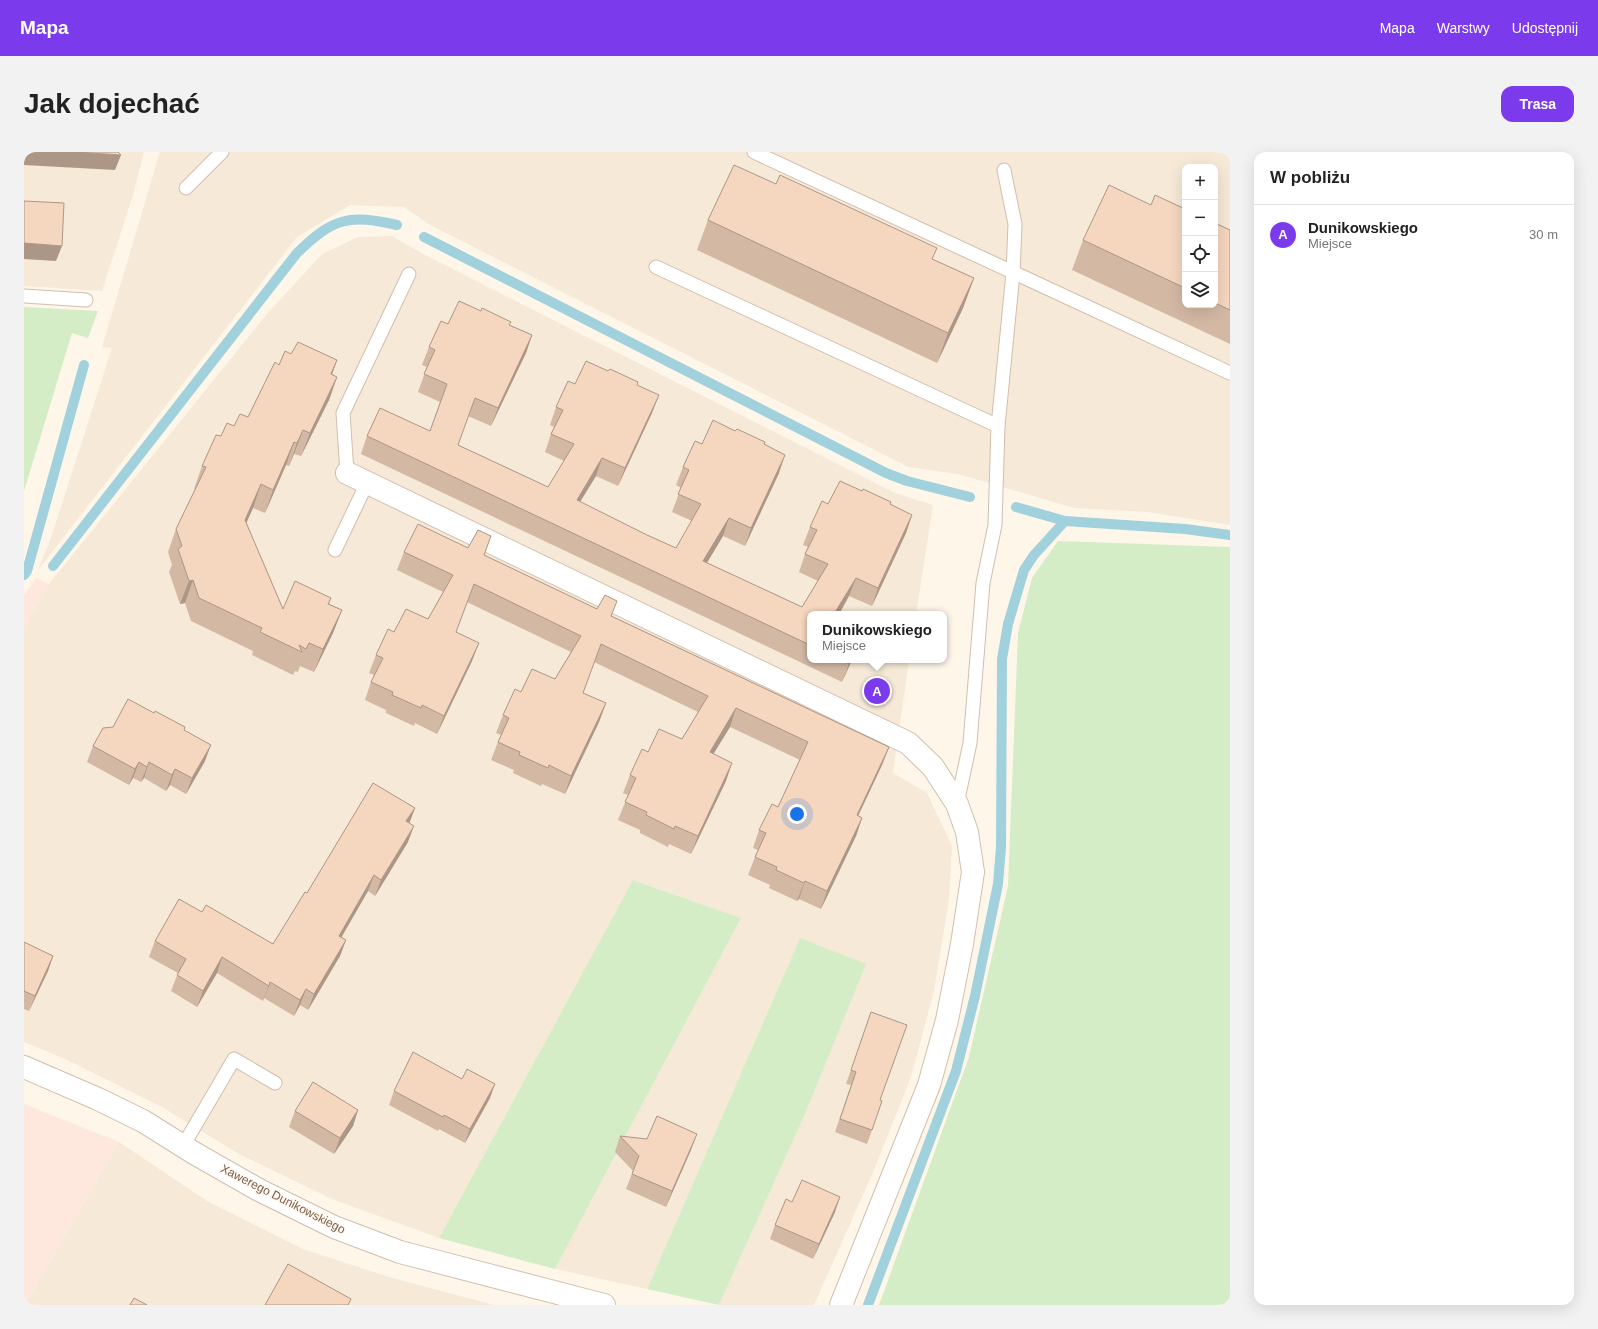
<!DOCTYPE html>
<html lang="pl">
<head>
<meta charset="utf-8">
<style>
	:root { --surface:#fff; --page:#f2f2f2; --text:#222; --muted:#767676; --line:#e0e0e0; --accent:#7c3aed }
	body { margin:0; font-family:Arial,sans-serif; background:var(--page); color:var(--text) }
	.controls { position:absolute; right:12px; top:12px; display:grid; overflow:hidden; border-radius:8px; box-shadow:0 4px 16px #0002 }
	.controls button { width:36px; height:36px; display:grid; place-items:center; padding:0; border:0; border-bottom:1px solid var(--line); background:var(--surface); color:var(--text); font:20px sans-serif }
	.you { position:absolute; left:773px; top:662px; width:14px; height:14px; margin:-10px; border:3px solid #fff; border-radius:50%; background:#1a73e8; box-shadow:0 0 0 6px #1a73e833 }
	.badge { display:grid; place-items:center; width:26px; height:26px; border-radius:50%; background:var(--accent); color:#fff; font-size:13px; font-weight:700 }
	.pin { position:absolute; translate:-50% -50%; border:2px solid #fff; box-shadow:0 1px 4px #0006 }
	.popup { position:absolute; left:783px; top:459px; width:140px; height:52px; box-sizing:border-box; display:grid; place-content:center; border-radius:8px; background:var(--surface); filter:drop-shadow(0 1px 3px #0005); font-size:13px; white-space:nowrap; color:var(--muted) }
	.popup b { font-size:15px; color:var(--text) }
	.popup::after { content:''; position:absolute; left:50%; top:100%; margin-left:-8px; border:8px solid transparent; border-top-color:var(--surface) }
	.list { margin:0; padding:0; list-style:none }
	h2 { display:flex; justify-content:space-between; align-items:center; height:52px; margin:0; padding:0 16px; font-size:17px }
	h2 small { font-size:13px; font-weight:400; color:var(--muted) }
	.list li { display:grid; grid-template-columns:26px 1fr auto; gap:12px; align-items:center; box-sizing:border-box; height:60px; padding:0 16px; border-top:1px solid var(--line) }
	.list b { display:block; font-size:15px; white-space:nowrap }
	.list p { margin:0; font-size:13px; white-space:nowrap; color:var(--muted) }
	.list em { font-size:13px; font-style:normal; color:var(--muted) }
	.icon { flex:none; width:22px; height:22px; fill:none; stroke:currentColor; stroke-width:2; stroke-linecap:round; stroke-linejoin:round }
	.map { position:relative; flex:none; width:1206px; height:1153px; overflow:hidden; border-radius:12px }
	header { display:flex; align-items:center; gap:24px; box-sizing:border-box; height:56px; padding:0 20px; background:var(--accent); color:#fff }
	header strong { font-size:19px }
	nav { display:flex; gap:22px; margin-inline-start:auto; font-size:14px }
	.intro { display:flex; align-items:center; justify-content:space-between; box-sizing:border-box; height:96px; padding:0 24px }
	h1 { margin:0; font-size:28px }
	.button { padding:10px 18px; border-radius:12px; background:var(--accent); color:#fff; font-size:14px; font-weight:700 }
	main { display:flex; gap:24px; padding:0 24px }
	aside { flex:1; background:var(--surface); border-radius:12px; box-shadow:0 4px 16px #0002 }
	.map>svg:first-child { display:block }
</style>
</head>
<body>
<header>
<strong>Mapa</strong>
<nav><a>Mapa</a><a>Warstwy</a><a>Udostępnij</a></nav>
</header>
<div class="intro"><h1>Jak dojechać</h1><a class="button">Trasa</a></div>
<main>
<div class="map">
<svg width="1206" height="1153" viewBox="0 0 1206 1153">
	<rect width="100%" height="100%" fill="#fef6e9"/>
	<!-- residential -->
	<g fill="#f6e9d7" fill-rule="evenodd">
		<path d="M0,0h120l-11,43 -31,96 -78,-5z"/>
		<path d="M136,0h1053l17,2v371l-82,-13 -74,-4 -116,-34 -50,-7 -478,-242 -26,-18 -54,-2 -53,32 -259,333 13,-32 61,-190 -10,-1zM1161,15h30v138h-30z"/>
		<path d="M368,84l33,19 470,238 38,12 -17,109h-106v46h99l-16,113 34,20 25,53 -3,53 -15,92 -23,86 -37,93 -60,135h-95l86,-191 -5,-176 -153,351 -92,-20 186,-351 -107,-38 -195,358 -107,-39 -93,-45 -77,-47 -99,-49 -39,-16v-413l25,-45 218,-270 55,-60 36,-17z"/>
		<path d="M95,990l88,59 96,48 86,28 105,28h-469z"/>
	</g>
	<!-- commercial -->
	<g fill="#fee8dd">
		<path d="M12,426l13,6 -25,45v-34z"/>
		<path d="M0,952l95,38 -94,163h-1z"/>
	</g>
	<!-- green -->
	<g fill="#d4edc6">
		<path d="M0,155l74,4 -10,27 -16,-5 -48,158z"/>
		<path d="M1034,389l172,6v758h-351l90,-248 39,-171 10,-253 14,-55z"/>
		<path d="M609,728l108,38 -186,351 -116,-31z"/>
		<path d="M776,786l66,26 -61,150 -86,191 -72,-16z"/>
	</g>
	<g fill="none" stroke-linecap="round" stroke-linejoin="round">
		<!-- stream -->
		<g stroke="#a1d1dc" stroke-width="10">
			<path d="M400,85l462,236 21,8 63,16"/>
			<path d="M992,355l49,14 120,8 45,6"/>
			<path d="M29,414l244,-313c36,-35 51,-39 100,-28"/>
			<path d="M0,423l3,-4 57,-206"/>
			<path d="M844,1153l88,-234 19,-75 23,-112 3,-37 1,-188 6,-35 16,-54 10,-15 31,-34"/>
		</g>
		<defs>
			<g id="lane">
				<path d="M730,0l476,221"/>
				<path d="M162,36l36,-36"/>
				<path d="M632,115l342,159"/>
				<path d="M0,144l62,4"/>
				<path d="M323,321l-4,-60 66,-139"/>
				<path d="M311,398l32,-67"/>
				<path d="M933,652l13,-61 13,-160 12,-58 3,-99 15,-153 2,-49 -11,-54"/>
				<path d="M159,994l51,-87 41,24"/>
			</g>
			<g id="street">
				<path d="M323,321l561,270 25,24 24,37 10,28 6,40 -11,72 -15,76 -18,65 -88,220"/>
				<path d="M0,915l74,32 45,22 51,32 65,37 75,37 66,25 204,53"/>
			</g>
		</defs>
		<!-- lane casing -->
		<use href="#lane" stroke="#d2bead" stroke-width="15"/>
		<!-- street casing -->
		<use href="#street" stroke="#d2bead" stroke-width="24"/>
		<!-- lane -->
		<use href="#lane" stroke="#fff" stroke-width="13"/>
		<!-- street -->
		<use href="#street" stroke="#fff" stroke-width="22"/>
	</g>
	<!-- wall -->
	<g fill="#d3b8a4">
		<path d="M1127,53l34,4v96h30v-82l15,7v114l-158,-74 11,-30z"/>
		<path d="M684,68l225,40 41,18 -11,30 -26,55 -240,-113z"/>
		<path d="M424,172l62,1 22,10 -6,18 -35,73 -23,-10 -10,29 90,42 16,-26 -19,-9 6,-18 3,-7 -4,-2 6,-18 19,-23 62,1 15,28 -34,73 -22,-10 -16,26 67,33 29,13 16,-27 -20,-9 9,-24 -5,-3 7,-18 19,-23 33,-13 30,11 -1,3 15,28 -34,73 -22,-10 -16,27 95,44 16,-26 -19,-9 6,-18 3,-7 -5,-2 7,-18 18,-23h62l22,11 -6,18 -34,73 -23,-10 -10,18h-29v46h42l-10,22 -481,-228 6,-18 63,-5 10,-29 -22,-10 9,-25 -5,-2 7,-18z"/>
		<path d="M267,202l46,6 -5,14 5,3 -8,23 -28,56 -7,-2 -5,12 -3,-1 -21,48 -12,-5 -7,15 37,86 48,-11 -2,6 13,6 -9,23 -19,39 -14,-6 -2,6 -3,-1 -2,4 -41,-20 1,-4 -62,-30 -6,-18 -5,1 -11,-32 3,-7 -4,-13 8,-23 19,-40h-1l8,-23 19,-30 13,-10 14,-9 31,-52z"/>
		<path d="M380,400l80,3 113,54 292,138 -7,18 -24,51 4,2 -6,18 -35,73 -22,-10 -2,2 -28,-13 1,-3 -22,-10 7,-18 3,-7 -5,-2 6,-18 19,-23 22,-47 -70,-33 -17,27 13,27 -35,73 -22,-10 -1,3 -28,-14v-3l-22,-10 10,-25 -5,-2 7,-18 18,-23 34,-13 16,-27 -104,-50 -11,31 23,10 -7,19 -34,72 -23,-10 -1,2 -28,-13 1,-3 -23,-10 7,-18 3,-7 -5,-2 7,-18 18,-23 34,-13 16,-27 -104,-50 -11,30 16,29 -35,73 -22,-11 -1,3 -28,-13v-3l-21,-10 6,-18 3,-7 -5,-2 7,-18 18,-23 34,-13 15,-27 -46,-22z"/>
		<path d="M130,561l31,14 -1,3 21,31 -19,33 -16,-9 -4,6 -22,-13 -3,4 -8,-4 -4,7 -42,-23 6,-16 20,-19z"/>
		<path d="M391,656l-6,15 -1,19 -33,54 -7,-5 -27,46 5,3 -6,16 -32,54 -8,-5 -6,11 -30,-18 -1,3 -46,-28 -20,34 -26,-16 7,-18 -29,-16 6,-16 47,-29 71,32 34,-51z"/>
		<path d="M0,790l29,14 -5,15 -19,40 -5,-2z"/>
		<path d="M847,860l9,88 2,1 -15,43 -32,-12 16,-47 -5,-1z"/>
		<path d="M370,939l96,7 -25,45 -26,-14 -1,2 -49,-26z"/>
		<path d="M334,958l-5,16 -19,28 -45,-27 6,-16z"/>
		<path d="M596,984l27,3 44,11 -25,57 -40,-18 7,-18 -18,-19z"/>
		<path d="M768,1050l43,10 -22,47 -43,-20 5,-14z"/>
	</g>
	<!-- shaded-wall -->
	<g fill="#ac9686">
		<path d="M0,0h51l46,3 -6,15 -91,-5z"/>
		<path d="M0,91l38,3 -6,15 -32,-2z"/>
		<path d="M950,126l-11,30 -26,55 11,-30z"/>
		<path d="M508,183l-6,18 -35,73 7,-18z"/>
		<path d="M313,208l-8,23 2,-9z"/>
		<path d="M313,225l-8,23 -28,56 9,-23z"/>
		<path d="M635,243l-7,18 -34,73 7,-18z"/>
		<path d="M279,278l-9,24 -5,12 8,-23z"/>
		<path d="M270,290l-8,23 -21,48 8,-23z"/>
		<path d="M761,303l-6,18 -34,73 6,-18z"/>
		<path d="M578,306l-6,18 -26,42 7,-18z"/>
		<path d="M237,332l-8,24 -16,36 8,-24z"/>
		<path d="M888,363l-6,18 -34,73 6,-18z"/>
		<path d="M705,366l-6,18 -26,43 6,-18z"/>
		<path d="M832,426l-7,18 -10,18h-5z"/>
		<path d="M169,428l-8,23 -5,1 9,-23z"/>
		<path d="M318,458l-9,23 -19,39 9,-23z"/>
		<path d="M455,491l-7,18 -35,73 7,-18z"/>
		<path d="M827,508h1l-10,22 7,-18z"/>
		<path d="M582,551l-7,19 -34,72 6,-18z"/>
		<path d="M712,556l-6,19 -27,44 7,-19z"/>
		<path d="M187,593l-6,16 -19,33 6,-16z"/>
		<path d="M865,595l-7,18 -32,68 7,-18z"/>
		<path d="M115,610l-6,16 -4,7 6,-16z"/>
		<path d="M125,610l-5,16 -3,4z"/>
		<path d="M708,611l-6,18 -35,73 7,-18z"/>
		<path d="M151,617l-5,16 -4,6 6,-16z"/>
		<path d="M391,656l-6,16 -3,-3z"/>
		<path d="M838,666l-6,18 -35,73 6,-18z"/>
		<path d="M390,674l-6,16 -33,54 6,-16z"/>
		<path d="M350,723l-6,16 -35,61 6,-16z"/>
		<path d="M781,729l-6,18 -2,2 7,-18z"/>
		<path d="M322,788l-6,16 -32,54 6,-16z"/>
		<path d="M29,804l-5,15 -19,40 6,-15z"/>
		<path d="M198,805l-5,16 -20,34 6,-16z"/>
		<path d="M246,830l-6,16 -1,3 6,-15z"/>
		<path d="M282,837l-6,16 -6,11 6,-16z"/>
		<path d="M471,932l-5,14 -25,45 5,-14z"/>
		<path d="M334,958l-5,16 -19,28 6,-16z"/>
		<path d="M673,982l-6,16 -25,57 6,-16z"/>
		<path d="M816,1045l-5,15 -22,47 6,-15z"/>
	</g>
	<!-- building -->
	<g fill="#f5d6bf" stroke="#ac9686">
		<path d="M51,0h43l3,3z"/>
		<path d="M710,13l42,19 4,-9 157,73 -5,11 42,19 -26,55 -240,-113z"/>
		<path d="M1085,33l42,20 4,-10 30,14v79l-102,-48z"/>
		<path d="M0,49l40,2 -2,43 -38,-3z"/>
		<path d="M1191,71l15,7v80l-15,-7z"/>
		<path d="M435,149l22,10 1,-3 29,14 -2,3 23,10 -34,73 -23,-10 -17,47 90,42 26,-43 -23,-10 12,-24 -7,-3 12,-26 7,3 11,-23 22,10 2,-2 28,13 -1,3 22,10 -34,73 -23,-10 -25,42 70,35 29,13 25,-44 -23,-10 11,-24 -6,-3 12,-26 7,3 11,-24 22,11 2,-2 28,13 -1,2 21,11 -34,73 -22,-10 -26,43 99,46 26,-43 -23,-10 12,-24 -7,-3 12,-26 6,3 12,-23 22,10 1,-2 28,13 -1,2 22,11 -34,73 -22,-10 -22,36h-24v31l-443,-209 13,-28 50,23 17,-47 -23,-10 11,-24 -6,-3 12,-26 7,3z"/>
		<path d="M274,190l39,18 -6,14 6,3 -27,56 -7,-3 -6,13 -3,-1 -21,48 -12,-6 -16,36 38,89 12,-28 36,17 -3,6 14,6 -19,39 -14,-6 -3,6 -7,-4 3,7 -42,-20 2,-4 -63,-30 -6,-18 -4,1 -11,-32 4,-3 -6,-17 30,-62 -4,-1 14,-31 5,1 6,-13 7,3 6,-12 8,3 27,-55 4,3 6,-14 6,3z"/>
		<path d="M394,372l50,24 10,-18 13,6 -7,19 113,54 8,-14 12,6 -6,15 278,131 -32,68 5,3 -35,73 -22,-10 -1,2 -28,-13 1,-3 -22,-10 11,-24 -7,-3 13,-26 6,3 30,-65 -72,-34 -26,44 22,11 -34,73 -23,-10 -1,3 -28,-14 1,-3 -22,-10 11,-24 -6,-3 12,-26 6,3 11,-23 23,10 26,-43 -107,-52 -18,49 23,10 -35,73 -22,-11 -1,3 -29,-13 1,-3 -22,-10 11,-24 -6,-3 12,-26 6,3 11,-23 23,10 26,-43 -107,-52 -18,48 23,11 -35,73 -22,-11 -1,3 -29,-13 1,-3 -22,-10 12,-24 -7,-3 12,-26 6,3 12,-23 22,10 25,-44 -49,-23z"/>
		<path d="M817,508h10l-2,4z"/>
		<path d="M104,547l26,14 1,-2 30,16 -1,3 27,15 -19,33 -17,-9 -3,6 -23,-13 -2,5 -8,-5 -4,7 -42,-23 10,-18 10,-1z"/>
		<path d="M349,631l42,25 -9,13 8,5 -33,54 -7,-5 -35,61 7,4 -32,54 -8,-5 -6,11 -30,-18 -1,4 -47,-29 -19,34 -26,-16 9,-16 -31,-18 24,-42 23,13 4,-7 67,39 32,-52 2,1z"/>
		<path d="M0,790l29,14 -18,40 -11,-5z"/>
		<path d="M847,860l36,13 -27,75 2,1 -10,29 -32,-11 16,-47 -5,-2z"/>
		<path d="M389,900l49,27 5,-10 28,15 -25,45 -26,-14 -1,2 -49,-26z"/>
		<path d="M289,930l45,28 -18,28 -45,-27z"/>
		<path d="M633,964l40,18 -25,57 -40,-17 7,-18 -19,-20 27,3z"/>
		<path d="M778,1028l38,17 -21,47 -44,-19 11,-26 6,3z"/>
		<path d="M264,1112l63,35 -3,6h-83z"/>
		<path d="M110,1146l13,7h-17z"/>
	</g>
	<g text-anchor="middle" dominant-baseline="central" stroke-width="3.5" stroke-linejoin="round" paint-order="stroke">
		<!-- street labels -->
		<g font-size="12" fill="#7b5d4a" stroke="#fffaf1">
			<text transform="translate(259 1047) rotate(27)">Xawerego Dunikowskiego</text>
		</g>
	</g>
</svg>
<div class="controls">
<button>+</button>
<button>−</button>
<button><svg class="icon" aria-label="locate" viewBox="0 0 24 24"><circle cx="12" cy="12" r="6"/><path d="M12 2v4M12 18v4M2 12h4M18 12h4"/></svg></button>
<button><svg class="icon" aria-label="layers" viewBox="0 0 24 24"><path d="M12 4l9 5-9 5-9-5zM3 14l9 5 9-5"/></svg></button>
</div>
<div class="you"></div>
<div class="pin badge" style="left:853px;top:539px">A</div>
<div class="popup"><b>Dunikowskiego</b>Miejsce</div>
</div>
<aside>
<h2>W pobliżu<small></small></h2>
<ul class="list">
<li><span class="badge">A</span><div><b>Dunikowskiego</b><p>Miejsce</p></div><em>30 m</em></li>
</ul>
</aside>
</main>
</body>
</html>
